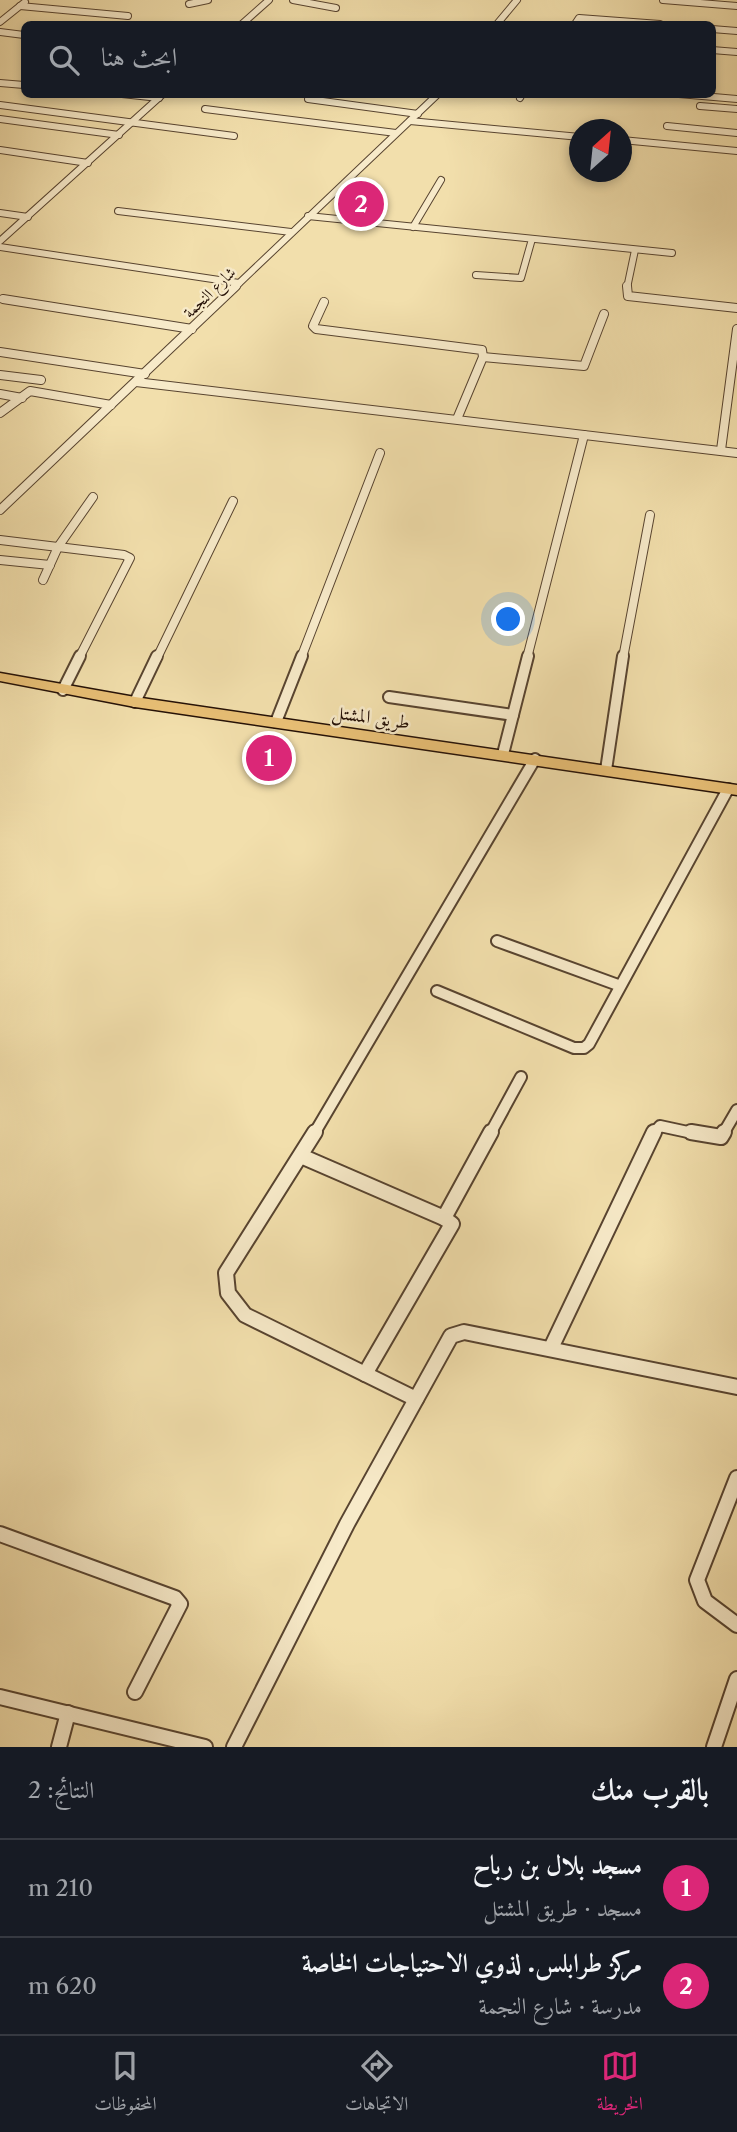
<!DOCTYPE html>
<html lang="ar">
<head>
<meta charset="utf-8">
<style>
	:root { --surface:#171b24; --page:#20242c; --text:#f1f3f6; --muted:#9ea1a6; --line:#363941; --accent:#db2777 }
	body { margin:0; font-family:"Libre Caslon Text",Amiri,serif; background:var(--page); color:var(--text); direction:rtl }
	.compass { position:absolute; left:569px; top:119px; width:63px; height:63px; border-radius:50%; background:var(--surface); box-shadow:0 4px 10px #0003; rotate:27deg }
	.you { position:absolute; left:509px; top:620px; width:24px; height:24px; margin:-18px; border:5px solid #fff; border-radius:50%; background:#1a73e8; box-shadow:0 0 0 10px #1a73e833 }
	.badge { display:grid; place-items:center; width:46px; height:46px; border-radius:50%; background:var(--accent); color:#fff; font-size:23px; font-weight:700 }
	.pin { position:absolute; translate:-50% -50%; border:4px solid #fff; box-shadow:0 2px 7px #0006 }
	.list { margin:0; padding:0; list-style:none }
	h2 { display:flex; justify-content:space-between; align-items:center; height:91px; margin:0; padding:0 28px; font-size:30px }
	h2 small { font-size:23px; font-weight:400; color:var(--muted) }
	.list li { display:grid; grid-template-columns:46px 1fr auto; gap:21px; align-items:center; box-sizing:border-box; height:98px; padding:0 28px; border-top:2px solid var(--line) }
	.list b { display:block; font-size:26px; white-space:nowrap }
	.list p { margin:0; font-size:23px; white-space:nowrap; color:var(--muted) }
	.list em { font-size:23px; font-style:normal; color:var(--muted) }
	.icon { flex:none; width:38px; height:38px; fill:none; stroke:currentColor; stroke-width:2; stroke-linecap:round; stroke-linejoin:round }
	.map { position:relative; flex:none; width:737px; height:1747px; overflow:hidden; direction:ltr }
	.search { position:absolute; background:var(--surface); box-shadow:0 4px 10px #0003; left:21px; right:21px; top:21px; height:77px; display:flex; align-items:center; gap:18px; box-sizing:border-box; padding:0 24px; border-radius:10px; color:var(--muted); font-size:26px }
	.sheet { height:287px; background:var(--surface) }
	nav { display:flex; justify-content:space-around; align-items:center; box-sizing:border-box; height:98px; border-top:2px solid var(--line); background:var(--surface); font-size:19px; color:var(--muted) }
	nav a { display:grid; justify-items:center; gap:4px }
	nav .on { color:var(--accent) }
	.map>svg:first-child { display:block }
</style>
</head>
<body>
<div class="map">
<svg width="737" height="1747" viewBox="0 0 737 1747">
	<rect width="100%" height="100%" fill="#f2dfac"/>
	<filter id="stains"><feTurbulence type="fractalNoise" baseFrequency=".00286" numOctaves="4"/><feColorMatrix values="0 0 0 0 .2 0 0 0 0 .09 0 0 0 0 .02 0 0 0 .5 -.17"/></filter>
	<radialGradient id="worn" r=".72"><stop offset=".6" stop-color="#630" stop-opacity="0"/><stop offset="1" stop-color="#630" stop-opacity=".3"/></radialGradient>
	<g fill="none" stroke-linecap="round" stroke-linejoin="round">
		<defs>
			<g id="minor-far3">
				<path d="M293,0l43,8"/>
				<path d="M663,0l74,6"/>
				<path d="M189,4l19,-4"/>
				<path d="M20,6l108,10"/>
				<path d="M0,22l25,-20"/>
				<path d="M242,24l27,-24"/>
				<path d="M497,24l20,-24"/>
				<path d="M575,24l4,-6 81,6"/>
				<path d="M712,29l25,2"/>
				<path d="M0,32l24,3"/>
				<path d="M712,50l25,2"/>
				<path d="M0,83l24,2"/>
				<path d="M122,94l37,4"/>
				<path d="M679,94l58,5"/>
				<path d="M520,98l2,-4"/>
				<path d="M308,99l110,15"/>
				<path d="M0,105l234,31"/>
				<path d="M700,106l37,3"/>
				<path d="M205,109l191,24"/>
				<path d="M0,119l119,16"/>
				<path d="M410,121l170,16"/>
				<path d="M667,126l70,7"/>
				<path d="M622,140l115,11"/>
				<path d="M0,150l88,13"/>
				<path d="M118,211l173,21"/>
				<path d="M0,213l28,4"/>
				<path d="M308,216l364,37"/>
				<path d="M413,227l28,-47"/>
				<path d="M0,241l163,-147"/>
				<path d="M0,247l239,36"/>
				<path d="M476,275l45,3 11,-39"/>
				<path d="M234,288l204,-194"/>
				<path d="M627,288l8,-38"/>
			</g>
			<g id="minor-far2">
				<path d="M627,286l1,10 109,12"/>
				<path d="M3,299l189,30"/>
				<path d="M324,302l-11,24 3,3 166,21 1,7 -26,62"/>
				<path d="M0,352l145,22"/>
				<path d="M483,357l101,9 20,-52"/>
				<path d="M0,375l41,5"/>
				<path d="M136,382l601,71"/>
				<path d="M0,394l22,4"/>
				<path d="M0,413l30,-22 81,14"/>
				<path d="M721,450l16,-121"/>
				<path d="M0,510l236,-224"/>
				<path d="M0,540l124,15 6,3 -51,100"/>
				<path d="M0,560l50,5"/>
				<path d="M43,580l15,-33 35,-50"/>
				<path d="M157,658l76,-157"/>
				<path d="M301,658l79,-205"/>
				<path d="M527,658l57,-223"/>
				<path d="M623,658l27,-143"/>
			</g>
			<g id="minor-far1">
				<path d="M63,690l17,-34"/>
				<path d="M389,697l124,18"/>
				<path d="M135,702l22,-46"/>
				<path d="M276,722l26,-66"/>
				<path d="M503,754l25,-98"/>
				<path d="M606,770l17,-114"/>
				<path d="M497,941l121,44"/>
				<path d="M437,991l137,57h10l5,-4 139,-255"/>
				<path d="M314,1134l221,-375"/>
				<path d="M490,1134l31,-57"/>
				<path d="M653,1134l7,-8 37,8"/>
				<path d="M723,1134l14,-24"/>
			</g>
			<g id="minor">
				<path d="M315,1132l-89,141 2,20 17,22 171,84"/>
				<path d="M691,1132l30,5 3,-5"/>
				<path d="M301,1156l143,62 8,6 -87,150"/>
				<path d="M444,1218l47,-86"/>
				<path d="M551,1348l103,-216"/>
				<path d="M737,1478l-40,102 8,21 32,24"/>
				<path d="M0,1534l175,64 5,6 -45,88"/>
				<path d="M0,1697l205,50"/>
				<path d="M59,1747l9,-34"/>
				<path d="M234,1747l113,-223 104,-188 13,-4 273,55"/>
				<path d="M714,1747l23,-68"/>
			</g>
			<path id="primary" d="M0,673l135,24 602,88v10l-602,-88 -135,-26z"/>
		</defs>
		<!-- minor-far3 casing -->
		<use href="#minor-far3" stroke="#584430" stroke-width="8"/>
		<!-- minor-far2 casing -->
		<use href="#minor-far2" stroke="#584430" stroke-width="10"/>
		<!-- minor-far1 casing -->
		<use href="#minor-far1" stroke="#584430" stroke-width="14"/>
		<!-- minor casing -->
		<use href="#minor" stroke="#584430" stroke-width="18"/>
		<!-- primary casing -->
		<use href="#primary" stroke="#241006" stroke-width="3"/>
		<!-- minor-far3 -->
		<use href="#minor-far3" stroke="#f7eac9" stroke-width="6"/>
		<!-- minor-far2 -->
		<use href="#minor-far2" stroke="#f7eac9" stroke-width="8"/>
		<!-- minor-far1 -->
		<use href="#minor-far1" stroke="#f7eac9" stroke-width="10"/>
		<!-- minor -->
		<use href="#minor" stroke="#f7eac9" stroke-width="14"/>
		<!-- primary -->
		<use href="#primary" fill="#e9c076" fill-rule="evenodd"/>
	</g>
	<g text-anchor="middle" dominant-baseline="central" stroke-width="5" stroke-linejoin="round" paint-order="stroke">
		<!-- far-street labels -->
		<g font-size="16" fill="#241006" stroke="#f7eac9">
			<text transform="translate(209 292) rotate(-44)">شارع النجمة</text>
		</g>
		<!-- street labels -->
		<g font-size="19" fill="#241006" stroke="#f7eac9">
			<text transform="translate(371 717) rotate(8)">طريق المشتل</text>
		</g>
	</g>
	<rect width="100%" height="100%" filter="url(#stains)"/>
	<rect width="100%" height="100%" fill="url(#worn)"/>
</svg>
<svg class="compass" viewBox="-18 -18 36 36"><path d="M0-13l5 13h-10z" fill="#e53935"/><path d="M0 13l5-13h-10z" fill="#9ea1a6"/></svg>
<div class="you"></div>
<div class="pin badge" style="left:269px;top:758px">1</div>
<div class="pin badge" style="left:361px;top:204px">2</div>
<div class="search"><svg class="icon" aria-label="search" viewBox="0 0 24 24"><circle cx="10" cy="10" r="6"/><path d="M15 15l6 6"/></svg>ابحث هنا</div>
</div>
<section class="sheet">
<h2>بالقرب منك<small>النتائج: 2</small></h2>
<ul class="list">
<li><span class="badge">1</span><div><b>مسجد بلال بن رباح</b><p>مسجد · طريق المشتل</p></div><em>210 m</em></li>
<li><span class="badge">2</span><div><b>مركز طرابلس. لذوي الاحتياجات الخاصة</b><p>مدرسة · شارع النجمة</p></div><em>620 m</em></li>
</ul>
</section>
<nav>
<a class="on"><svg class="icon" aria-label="map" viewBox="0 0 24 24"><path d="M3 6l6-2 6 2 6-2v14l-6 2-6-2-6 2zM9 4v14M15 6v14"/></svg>الخريطة</a>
<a><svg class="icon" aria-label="directions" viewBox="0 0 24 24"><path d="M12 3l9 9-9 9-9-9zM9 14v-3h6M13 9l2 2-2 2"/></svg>الاتجاهات</a>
<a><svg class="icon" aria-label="saved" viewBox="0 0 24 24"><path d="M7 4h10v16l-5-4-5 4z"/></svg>المحفوظات</a>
</nav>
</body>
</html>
